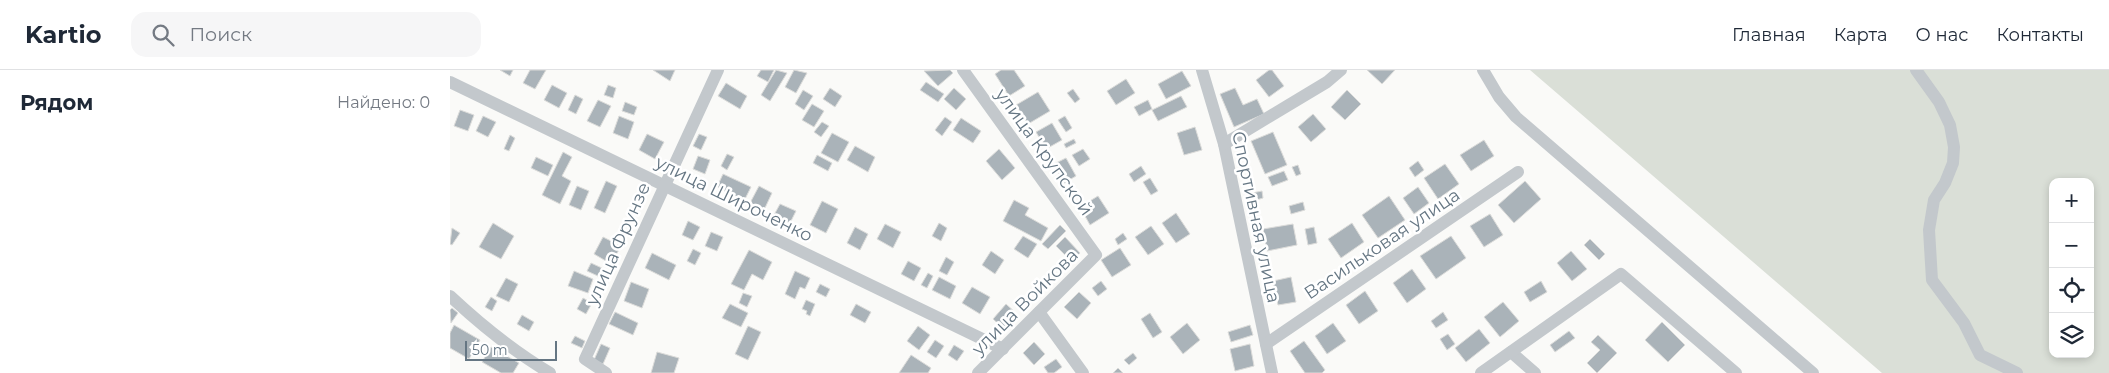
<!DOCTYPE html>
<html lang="ru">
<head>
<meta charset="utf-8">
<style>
	:root { --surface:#fff; --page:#f6f6f7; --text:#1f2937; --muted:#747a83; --line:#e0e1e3 }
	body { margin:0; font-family:Montserrat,sans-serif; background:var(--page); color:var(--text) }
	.controls { position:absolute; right:15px; bottom:15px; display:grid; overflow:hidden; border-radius:10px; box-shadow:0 2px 8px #0003 }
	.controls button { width:45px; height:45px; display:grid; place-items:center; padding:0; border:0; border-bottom:1px solid var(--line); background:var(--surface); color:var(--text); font:25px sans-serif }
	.scale { position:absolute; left:15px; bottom:12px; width:92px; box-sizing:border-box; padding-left:5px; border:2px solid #657683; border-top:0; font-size:14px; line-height:18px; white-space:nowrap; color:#657683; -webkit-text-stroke:4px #fff; paint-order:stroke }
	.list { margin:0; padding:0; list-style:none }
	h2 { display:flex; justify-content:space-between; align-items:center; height:65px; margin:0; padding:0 20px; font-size:21px }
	h2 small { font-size:16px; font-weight:400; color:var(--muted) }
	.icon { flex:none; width:28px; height:28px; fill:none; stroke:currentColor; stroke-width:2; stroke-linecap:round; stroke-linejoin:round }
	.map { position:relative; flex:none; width:1659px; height:303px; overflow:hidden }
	header { display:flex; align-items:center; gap:30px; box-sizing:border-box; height:70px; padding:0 25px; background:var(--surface); border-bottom:1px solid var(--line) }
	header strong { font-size:24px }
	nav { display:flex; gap:28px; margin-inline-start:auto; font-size:18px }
	.search { width:350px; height:45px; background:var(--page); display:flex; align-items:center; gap:12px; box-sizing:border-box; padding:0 18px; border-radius:15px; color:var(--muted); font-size:19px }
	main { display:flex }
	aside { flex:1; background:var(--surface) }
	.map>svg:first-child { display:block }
</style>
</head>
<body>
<header>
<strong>Kartio</strong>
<div class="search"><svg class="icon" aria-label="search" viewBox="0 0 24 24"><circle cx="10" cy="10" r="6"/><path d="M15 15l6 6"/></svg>Поиск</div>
<nav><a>Главная</a><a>Карта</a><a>О нас</a><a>Контакты</a></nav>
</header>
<main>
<aside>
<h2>Рядом<small>Найдено: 0</small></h2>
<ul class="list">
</ul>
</aside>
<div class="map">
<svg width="1659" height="303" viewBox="0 0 1659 303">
	<rect width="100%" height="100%" fill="#fafaf8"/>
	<!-- green -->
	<path fill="#dadfd7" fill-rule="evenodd" d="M1080,0h579v303h-227zM1603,112h37v172h-37z"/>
	<!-- building -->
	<g fill="#aab3b9" stroke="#dcdcda">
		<path d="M50,0h13l-3,6z"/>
		<path d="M80,0h16l-11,19 -12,-6z"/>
		<path d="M203,0h22l-5,11z"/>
		<path d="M311,0h13l-6,12 -11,-6z"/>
		<path d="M326,0l11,3 -17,28 -9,-6z"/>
		<path d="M344,0l13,3 -11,20 -11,-6z"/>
		<path d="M500,0l3,3 -15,13 -14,-15z"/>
		<path d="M551,0h13l11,16 -16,10 -14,-22z"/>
		<path d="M819,0h3l12,16 -15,11 -13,-17z"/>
		<path d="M917,0h28l-13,14z"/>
		<path d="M732,1l9,15 -25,13 -8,-15z"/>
		<path d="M676,9l9,14 -19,12 -9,-14z"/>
		<path d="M476,12l18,12 -6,8 -18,-12z"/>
		<path d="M276,13l21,13 -7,13 -22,-13z"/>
		<path d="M102,15l15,8 -8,15 -15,-8z"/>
		<path d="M158,15l8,3 -3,10 -9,-3z"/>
		<path d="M380,18l12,8 -7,11 -12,-8z"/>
		<path d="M504,18l12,11 -10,11 -12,-11z"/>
		<path d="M785,18l8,17 14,-6 7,15 -30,13 -14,-33z"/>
		<path d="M623,19l7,10 -5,4 -8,-10z"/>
		<path d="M353,20l10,6 -9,14 -9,-6z"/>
		<path d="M897,20l14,14 -16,16 -14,-13z"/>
		<path d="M588,22l12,19 -22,13 -12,-19z"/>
		<path d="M125,25l8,4 -7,15 -8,-4z"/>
		<path d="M731,26l6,11 -29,14 -6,-11z"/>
		<path d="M148,30l13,6 -11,21 -13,-6z"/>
		<path d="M698,30l4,9 -13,7 -5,-9z"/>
		<path d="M175,32l12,5 -3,8 -12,-4z"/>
		<path d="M362,34l12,7 -10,16 -12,-7z"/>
		<path d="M10,40l14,5 -6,16 -14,-5z"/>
		<path d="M863,44l13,15 -15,13 -13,-15z"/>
		<path d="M33,46l13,6 -8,15 -12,-6z"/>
		<path d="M169,46l15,6 -6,17 -15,-6z"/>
		<path d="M615,46l7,12 -6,4 -8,-12z"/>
		<path d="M495,47l7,5 -10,14 -7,-6z"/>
		<path d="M511,48l20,13 -8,12 -20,-13z"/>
		<path d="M372,52l7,4 -8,11 -7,-5z"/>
		<path d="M602,53l10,17 -16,9 -10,-17z"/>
		<path d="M745,57l7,23 -18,5 -7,-22z"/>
		<path d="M823,62l14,33 -22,9 -14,-33z"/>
		<path d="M382,63l17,9 -11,20 -17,-9z"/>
		<path d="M197,64l17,8 -9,17 -16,-9z"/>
		<path d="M249,64l8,3 -6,13 -8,-4z"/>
		<path d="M60,65l5,3 -6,13 -5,-2z"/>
		<path d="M624,69l2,4 -10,5 -2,-4z"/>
		<path d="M1034,70l10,16 -23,15 -11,-16z"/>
		<path d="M405,76l20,11 -7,15 -21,-12z"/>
		<path d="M549,79l16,19 -13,12 -16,-19z"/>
		<path d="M633,79l7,10 -11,7 -7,-11z"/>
		<path d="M113,82l9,5 -10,19 9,5 -11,23 -18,-9z"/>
		<path d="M277,84l7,3 -7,13 -6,-4z"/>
		<path d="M367,85l15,8 -4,8 -15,-8z"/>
		<path d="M248,86l12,4 -5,14 -12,-5z"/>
		<path d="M86,87l17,8 -5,11 -17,-8z"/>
		<path d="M616,88l10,18 -12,7 -10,-19z"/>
		<path d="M968,91l6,9 -9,7 -6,-9z"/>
		<path d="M995,94l14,20 -21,15 -14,-21z"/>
		<path d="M848,95l3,9 -5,2 -4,-9z"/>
		<path d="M691,96l5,8 -12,8 -5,-8z"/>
		<path d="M834,101l4,9 -16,6 -4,-9z"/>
		<path d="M273,104l28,13 -7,14 -27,-14z"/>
		<path d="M700,108l8,13 -7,4 -8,-13z"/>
		<path d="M156,111l11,5 -12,27 -11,-5z"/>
		<path d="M1075,111l16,18 -27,24 -16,-18z"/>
		<path d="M127,116l12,5 -8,19 -12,-5z"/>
		<path d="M309,116l13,7 -8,17 -14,-7z"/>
		<path d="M968,117l11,16 -15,11 -11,-16z"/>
		<path d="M812,121l1,7 -10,3 -1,-8z"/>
		<path d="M648,126l11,17 -19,12 -10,-18z"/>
		<path d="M939,126l16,24 -27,18 -16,-23z"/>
		<path d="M564,130l15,8 -4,7 23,13 -7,13 -38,-20z"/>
		<path d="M372,131l16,8 -12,24 -16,-8z"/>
		<path d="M853,132l2,8 -14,4 -2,-8z"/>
		<path d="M330,134l16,7 -6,12 -16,-8z"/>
		<path d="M726,143l14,21 -14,9 -14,-20z"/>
		<path d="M1040,144l13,21 -19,12 -14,-21z"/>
		<path d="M238,151l12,6 -7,13 -11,-5z"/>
		<path d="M43,153l21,13 -13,23 -22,-12z"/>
		<path d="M489,153l8,5 -6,13 -9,-5z"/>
		<path d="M902,153l12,19 -23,16 -13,-19z"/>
		<path d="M435,154l16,8 -8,16 -16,-9z"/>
		<path d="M843,154l4,21 -30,6 -4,-22z"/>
		<path d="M610,155l6,6 -18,18 -6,-5z"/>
		<path d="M701,156l13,18 -16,11 -13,-18z"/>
		<path d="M405,157l13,7 -8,16 -13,-7z"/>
		<path d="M864,157l3,16 -9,2 -3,-16z"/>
		<path d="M2,158l8,5 -8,12 -2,-1z"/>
		<path d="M261,162l12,5 -6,14 -12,-5z"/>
		<path d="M673,163l4,6 -9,6 -3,-6z"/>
		<path d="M573,166l14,8 -9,14 -14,-9z"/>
		<path d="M1001,166l15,22 -30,21 -16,-23z"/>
		<path d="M153,167l18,9 -10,18 -17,-10z"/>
		<path d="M615,167l15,16 -9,8 -15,-15z"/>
		<path d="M1140,169l15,15 -6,6 -15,-15z"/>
		<path d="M670,178l11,17 -19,12 -11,-17z"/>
		<path d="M243,179l8,4 -6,12 -8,-4z"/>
		<path d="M299,180l23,12 -9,18 -11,-6 -8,16 -13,-6z"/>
		<path d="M541,181l13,9 -9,14 -13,-9z"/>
		<path d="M1121,181l16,18 -15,12 -15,-18z"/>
		<path d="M202,183l24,12 -7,15 -24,-12z"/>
		<path d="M496,187l8,5 -7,13 -8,-4z"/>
		<path d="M458,191l13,7 -7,13 -13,-7z"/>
		<path d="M141,193l13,6 -4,8 -13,-6z"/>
		<path d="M962,199l14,20 -19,14 -14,-20z"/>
		<path d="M124,201l19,8 -5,14 -20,-7z"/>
		<path d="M345,201l15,7 -5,11 -5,-2 -5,12 -10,-5z"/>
		<path d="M478,203l5,3 -6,12 -6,-3z"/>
		<path d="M489,207l17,9 -6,13 -18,-9z"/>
		<path d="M841,207l5,25 -18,3 -5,-24z"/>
		<path d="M56,208l12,6 -9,18 -13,-6z"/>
		<path d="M651,211l6,8 -9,7 -6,-8z"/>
		<path d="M1091,211l6,11 -17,10 -6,-10z"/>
		<path d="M181,212l18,7 -7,19 -18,-7z"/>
		<path d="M370,214l10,5 -4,8 -10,-5z"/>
		<path d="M522,217l18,10 -10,17 -18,-11z"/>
		<path d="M915,221l13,20 -19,13 -13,-19z"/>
		<path d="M629,222l12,11 -14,16 -13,-12z"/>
		<path d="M293,223l9,3 -5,11 -8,-4z"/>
		<path d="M41,227l6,4 -5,10 -7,-4z"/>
		<path d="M133,228l9,5 -6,11 -9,-5z"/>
		<path d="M356,230l9,4 -5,12 -4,-2 1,-3 -5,-2z"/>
		<path d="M1053,232l16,19 -19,16 -16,-20z"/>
		<path d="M280,234l18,9 -7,14 -19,-9z"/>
		<path d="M406,234l15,8 -6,11 -15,-8z"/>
		<path d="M556,234l11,10 -13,15 -11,-10z"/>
		<path d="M2,238l6,5 -7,10 -1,-13z"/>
		<path d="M165,242l23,11 -5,12 -24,-11z"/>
		<path d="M993,242l5,8 -12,8 -5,-7z"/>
		<path d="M700,243l12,19 -9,6 -12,-19z"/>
		<path d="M72,245l12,7 -5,9 -12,-7z"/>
		<path d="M1212,252l23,23 -17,17 -23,-22z"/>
		<path d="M737,253l13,17 -17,14 -13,-17z"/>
		<path d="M883,253l13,18 -19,13 -12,-18z"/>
		<path d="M4,255l26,15 -11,19 -19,-11v-15z"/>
		<path d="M800,255l3,10 -22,7 -3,-10z"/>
		<path d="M298,256l13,6 -13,28 -13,-6z"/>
		<path d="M468,256l12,9 -11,15 -12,-9z"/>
		<path d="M1029,259l11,14 -24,19 -11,-14z"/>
		<path d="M1119,261l6,7 -20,14 -5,-7z"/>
		<path d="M998,264l7,10 -8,6 -7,-11z"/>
		<path d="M1148,265l19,18 -20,20 -10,-10 13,-13 -9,-8z"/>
		<path d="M125,266l10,5 -3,7 -11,-5z"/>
		<path d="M485,270l9,6 -8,12 -9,-6z"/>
		<path d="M854,271l21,29 -3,3h-17l-15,-22z"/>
		<path d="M584,272l11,12 -11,11 -11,-12z"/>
		<path d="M151,274l9,4 -7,16 -9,-4z"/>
		<path d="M800,274l4,22 -19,5 -5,-22z"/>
		<path d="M504,275l10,6 -7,10 -9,-6z"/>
		<path d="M41,277l28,16 -6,10h-12l-19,-11z"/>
		<path d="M207,282l22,6 -5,15h-23z"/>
		<path d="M683,283l4,5 -8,7 -5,-5z"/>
		<path d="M461,285l20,13 -3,5h-29z"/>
		<path d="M606,289l6,8 -8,6h-6l-4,-6z"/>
		<path d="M668,298l5,5h-10z"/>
	</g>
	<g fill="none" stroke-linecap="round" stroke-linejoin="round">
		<!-- minor -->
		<g stroke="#c3c8cc" stroke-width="12">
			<path d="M513,0l133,185 -118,118"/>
			<path d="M752,0l22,74 48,229"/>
			<path d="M1033,0l16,27 17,20 297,256"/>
			<path d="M1466,0l23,32 11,23 4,22 -1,16 -8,20 -11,17 -5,30 3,50 32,43 16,32 37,18"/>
			<path d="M0,12l553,267"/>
			<path d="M774,74l103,-62 14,-12"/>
			<path d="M0,226c31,29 63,55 100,77"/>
			<path d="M589,242l44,61"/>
			<path d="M816,274l252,-172"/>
			<path d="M1061,282l24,21"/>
			<path d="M156,303l-21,-14 133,-289"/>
			<path d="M1031,303l140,-99 115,99"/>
		</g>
	</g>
	<g text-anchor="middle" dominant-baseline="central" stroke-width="5" stroke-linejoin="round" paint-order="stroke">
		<!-- street labels -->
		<g font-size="18" fill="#657683" stroke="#fff">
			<text transform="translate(594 82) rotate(54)">улица Крупской</text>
			<text transform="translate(284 129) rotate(26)">улица Широченко</text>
			<text transform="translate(806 147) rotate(78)">Спортивная улица</text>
			<text transform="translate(168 174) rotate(-66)">улица Фрунзе</text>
			<text transform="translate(932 174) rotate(-34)">Васильковая улица</text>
			<text transform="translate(575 232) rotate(-45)">улица Войкова</text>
		</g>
	</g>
</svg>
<div class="controls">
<button>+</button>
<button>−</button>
<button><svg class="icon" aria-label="locate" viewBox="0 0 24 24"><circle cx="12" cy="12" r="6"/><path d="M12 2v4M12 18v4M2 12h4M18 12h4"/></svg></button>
<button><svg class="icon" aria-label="layers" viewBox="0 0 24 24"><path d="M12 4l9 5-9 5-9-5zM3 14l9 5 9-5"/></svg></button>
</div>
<div class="scale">50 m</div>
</div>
</main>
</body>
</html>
